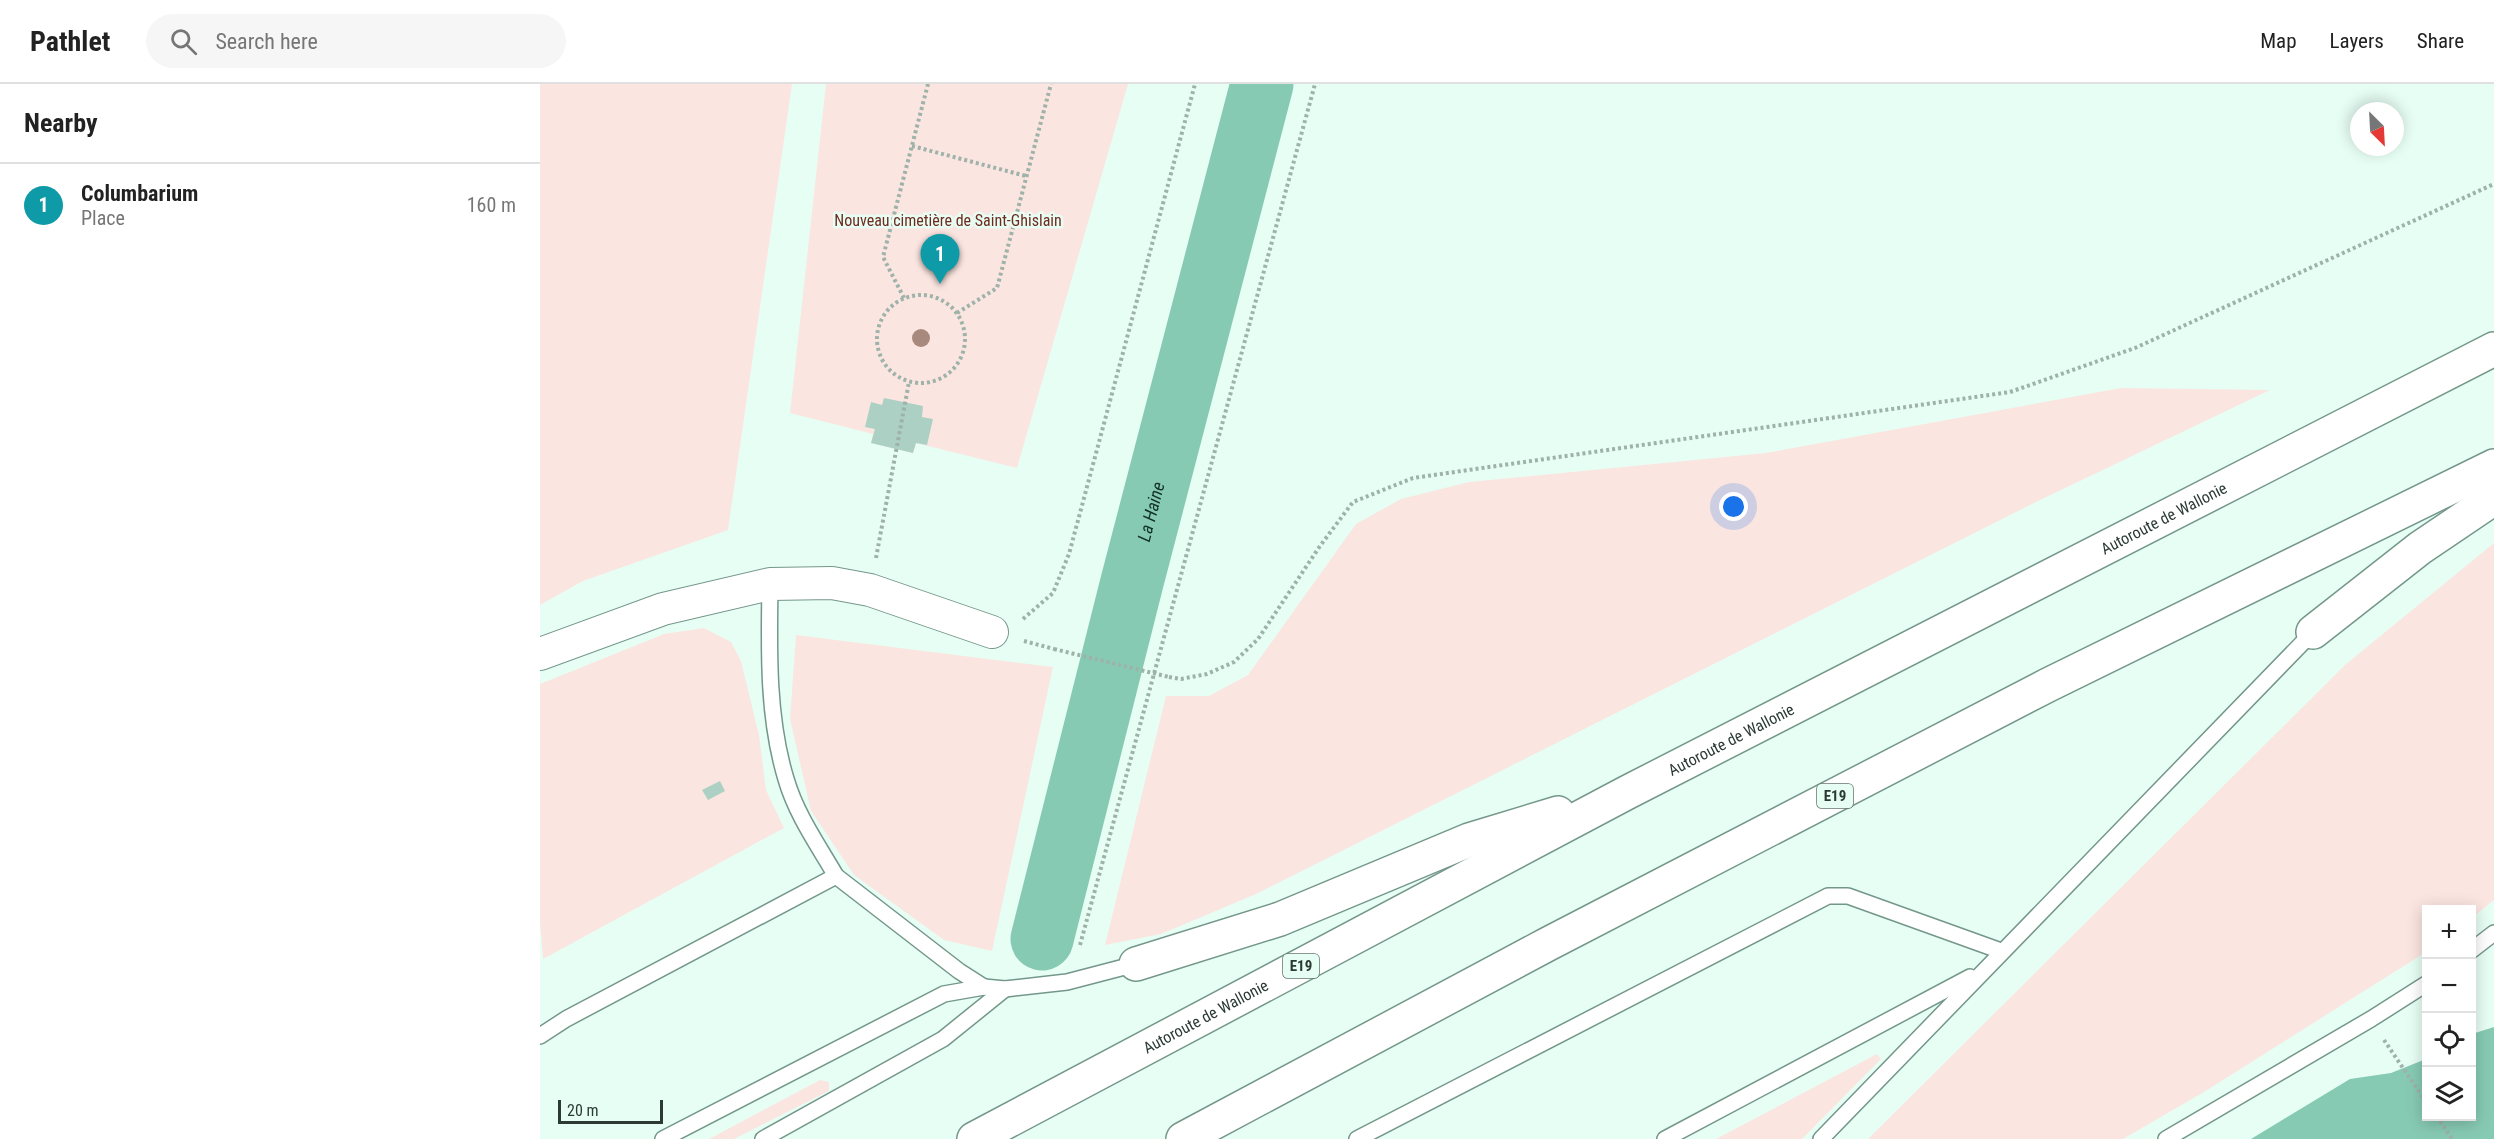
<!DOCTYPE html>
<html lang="en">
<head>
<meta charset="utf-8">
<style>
	:root { --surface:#fff; --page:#f6f6f6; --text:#222; --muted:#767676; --line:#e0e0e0; --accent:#b32613 }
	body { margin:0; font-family:"Roboto Condensed",sans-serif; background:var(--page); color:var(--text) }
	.controls { position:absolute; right:18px; bottom:18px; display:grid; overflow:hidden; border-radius:0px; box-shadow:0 3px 15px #0003 }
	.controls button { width:54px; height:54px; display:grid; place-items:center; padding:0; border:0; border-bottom:2px solid var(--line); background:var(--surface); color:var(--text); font:30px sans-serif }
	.compass { position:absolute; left:1810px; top:18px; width:54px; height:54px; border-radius:50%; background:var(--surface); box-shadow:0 3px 15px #0003; rotate:156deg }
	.scale { position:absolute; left:18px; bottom:15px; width:105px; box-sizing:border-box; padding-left:6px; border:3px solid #2b3a35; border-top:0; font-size:16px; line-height:21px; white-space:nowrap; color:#2b3a35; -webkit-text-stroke:4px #e7fef5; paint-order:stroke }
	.you { position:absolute; left:1194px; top:423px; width:21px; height:21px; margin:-15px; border:4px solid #fff; border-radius:50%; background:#1a73e8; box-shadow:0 0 0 9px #1a73e833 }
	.badge { display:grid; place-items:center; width:39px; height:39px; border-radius:50%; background:var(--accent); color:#fff; font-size:20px; font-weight:700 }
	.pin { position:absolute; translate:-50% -50px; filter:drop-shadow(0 2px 3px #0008) }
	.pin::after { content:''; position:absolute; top:32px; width:21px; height:18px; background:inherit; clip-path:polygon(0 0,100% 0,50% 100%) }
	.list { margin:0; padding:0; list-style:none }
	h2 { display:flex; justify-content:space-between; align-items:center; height:78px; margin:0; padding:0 24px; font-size:26px }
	h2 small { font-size:20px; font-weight:400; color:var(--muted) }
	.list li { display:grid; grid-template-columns:39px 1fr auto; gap:18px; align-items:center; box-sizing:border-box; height:84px; padding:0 24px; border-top:2px solid var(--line) }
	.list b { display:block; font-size:22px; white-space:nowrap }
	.list p { margin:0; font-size:20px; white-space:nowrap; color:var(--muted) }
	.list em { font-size:20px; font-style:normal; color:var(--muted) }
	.icon { flex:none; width:33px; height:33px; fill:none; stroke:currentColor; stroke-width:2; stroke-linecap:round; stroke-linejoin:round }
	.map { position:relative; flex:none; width:1954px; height:1055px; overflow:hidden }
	header { display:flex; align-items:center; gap:36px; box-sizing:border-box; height:84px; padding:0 30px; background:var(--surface); border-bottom:2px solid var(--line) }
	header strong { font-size:28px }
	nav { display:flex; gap:33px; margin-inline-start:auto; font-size:21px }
	.search { width:420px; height:54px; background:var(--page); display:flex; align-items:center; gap:15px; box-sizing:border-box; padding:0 21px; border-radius:33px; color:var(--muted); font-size:22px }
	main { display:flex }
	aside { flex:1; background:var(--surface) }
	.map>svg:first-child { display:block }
</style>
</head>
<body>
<header>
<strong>Pathlet</strong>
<div class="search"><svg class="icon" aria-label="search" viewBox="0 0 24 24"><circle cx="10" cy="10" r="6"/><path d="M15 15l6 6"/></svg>Search here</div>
<nav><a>Map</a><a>Layers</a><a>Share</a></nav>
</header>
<main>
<aside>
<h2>Nearby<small></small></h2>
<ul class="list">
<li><span class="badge" style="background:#0f9aa8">1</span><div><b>Columbarium</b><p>Place</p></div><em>160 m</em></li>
</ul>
</aside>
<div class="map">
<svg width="1954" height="1055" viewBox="0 0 1954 1055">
	<rect width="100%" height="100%" fill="#e7fef5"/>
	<!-- green -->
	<g fill="#fbe5e0">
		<path d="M0,0h252l-64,446 -145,51 -43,24z"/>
		<path d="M286,0h302l-111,384 -101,-25 -3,10 -42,-10 2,-9 -83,-21z"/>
		<path d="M1581,304l149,2 -232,111 -782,393 -95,40 -56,11 61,-249h43l39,-21 108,-151 45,-25 68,-17 297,-29z"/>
		<path d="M1954,459v357l-22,18v-8h-46v42l-222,140 -81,47h-255l477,-474z"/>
		<path d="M164,544l27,14 10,19 18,74 7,55 18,38 -241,131 -3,-38v-237l124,-50z"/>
		<path d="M256,551l257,32 -61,284 -48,-11 -90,-65 -43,-64 -21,-92z"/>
		<path d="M1337,970l4,5 -79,80h-86z"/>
		<path d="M280,996l9,2v9l-95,48h-25z"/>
	</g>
	<!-- water -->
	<path fill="#87cab4" d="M1954,943v112h-243l99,-60 41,-6 35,-14v57h46v-82z"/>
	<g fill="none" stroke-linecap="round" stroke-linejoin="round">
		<!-- river -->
		<path stroke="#87cab4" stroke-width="63" id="s1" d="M502,855l90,-357 130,-498"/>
	</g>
	<!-- building -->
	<g fill="#acd1c4">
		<path d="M344,314l39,8 -1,11 11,2 -6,26 -11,-2 -3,10 -42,-10 4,-14 -10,-2 6,-25 11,3z"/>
		<path d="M180,697l5,10 -17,9 -6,-10z"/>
	</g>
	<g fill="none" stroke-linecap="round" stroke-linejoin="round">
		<defs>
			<g id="lane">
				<path d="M230,500c-1,64 -3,133 16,195 10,35 32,66 50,97"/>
				<path d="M1932,866l22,-17"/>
				<path d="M0,952l26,-17 270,-143 123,95 25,16"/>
				<path d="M123,1055l281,-145 40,-7 21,2 62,-7 69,-18"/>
				<path d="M223,1055l180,-100 62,-50"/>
				<path d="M817,1055l471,-243h20l153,55"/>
				<path d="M1125,1055l305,-162"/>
				<path d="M1281,1055l492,-507"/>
				<path d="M1626,1055l205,-120 55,-35"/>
			</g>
			<path id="street" d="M0,570l123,-45 107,-25 62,-1 38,7 122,42"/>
			<g id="highway">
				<path d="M1773,548l107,-84 74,-50"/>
				<path d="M596,880l144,-45 189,-79 89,-27"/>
				<path id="s2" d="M434,1055l654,-347 866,-443"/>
				<path d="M643,1055l365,-195 500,-259 446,-219"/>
			</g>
		</defs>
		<!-- lane casing -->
		<use href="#lane" stroke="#74978b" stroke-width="18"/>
		<!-- street casing -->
		<use href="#street" stroke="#74978b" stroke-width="34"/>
		<!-- highway casing -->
		<use href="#highway" stroke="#74978b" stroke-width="36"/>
		<!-- path -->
		<g stroke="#9eb2aa" stroke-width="4" stroke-dasharray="3 3" stroke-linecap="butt">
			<path d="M372,62l114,30"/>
			<circle cx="381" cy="255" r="44"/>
			<path d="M364,214l-21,-41 45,-173"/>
			<path d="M417,229l40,-25 54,-204"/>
			<path d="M336,474l33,-176"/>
			<path d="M483,535l30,-26 16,-39 126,-470"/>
			<path d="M484,557l30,8"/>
			<path d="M629,593l12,2 26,-5 27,-12 24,-23 62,-93 33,-44 60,-24 597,-86 125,-44 359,-164"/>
			<path d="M540,861l235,-861"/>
			<path d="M1844,956l42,62"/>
			<path d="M1897,1032l15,23"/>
		</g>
		<!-- lane -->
		<use href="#lane" stroke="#fff" stroke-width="15"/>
		<!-- street -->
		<use href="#street" stroke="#fff" stroke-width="32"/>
		<!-- highway -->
		<use href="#highway" stroke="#fff" stroke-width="33"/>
		<!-- path-bridge -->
		<path stroke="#9eb2aa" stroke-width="4" stroke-dasharray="3 3" stroke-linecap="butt" d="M514,565l115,28"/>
	</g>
	<!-- trees -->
	<circle fill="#a7897e" cx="381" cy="254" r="9"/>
	<g text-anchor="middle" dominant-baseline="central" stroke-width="5" stroke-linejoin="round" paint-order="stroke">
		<!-- shield labels -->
		<g fill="#e7fef5" stroke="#63756f" stroke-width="1.5">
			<rect x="1277" y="700" width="36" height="24" rx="4.5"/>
			<rect x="743" y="870" width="36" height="24" rx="4.5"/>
		</g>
		<g font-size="15" font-weight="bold" fill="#2b3a35">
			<text x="1295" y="712">E19</text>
			<text x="761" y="882">E19</text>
		</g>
		<!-- park labels -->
		<g font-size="16" fill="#72291d" stroke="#e7fef5">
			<text x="408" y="136">Nouveau cimetière de Saint-Ghislain</text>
		</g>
		<!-- street labels -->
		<g font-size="16" fill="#2b3a35" stroke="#e7fef5">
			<text stroke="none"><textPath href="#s2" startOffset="1342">Autoroute de Wallonie</textPath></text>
			<text stroke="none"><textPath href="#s2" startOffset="856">Autoroute de Wallonie</textPath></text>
			<text stroke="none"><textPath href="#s2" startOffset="262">Autoroute de Wallonie</textPath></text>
		</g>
		<!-- water labels -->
		<g font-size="18" font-style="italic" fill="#123229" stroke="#e7fef5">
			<text stroke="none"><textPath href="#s1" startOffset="441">La Haine</textPath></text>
		</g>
	</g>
</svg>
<div class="controls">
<button>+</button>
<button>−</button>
<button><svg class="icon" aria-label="locate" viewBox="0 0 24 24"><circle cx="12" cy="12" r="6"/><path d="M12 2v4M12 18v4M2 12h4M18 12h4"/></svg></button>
<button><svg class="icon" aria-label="layers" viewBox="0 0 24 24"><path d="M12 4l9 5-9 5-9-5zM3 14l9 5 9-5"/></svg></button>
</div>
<svg class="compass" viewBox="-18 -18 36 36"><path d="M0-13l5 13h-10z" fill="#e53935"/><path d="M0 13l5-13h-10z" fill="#767676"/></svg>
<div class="scale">20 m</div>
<div class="you"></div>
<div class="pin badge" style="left:400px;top:200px;background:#0f9aa8">1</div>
</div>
</main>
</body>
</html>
